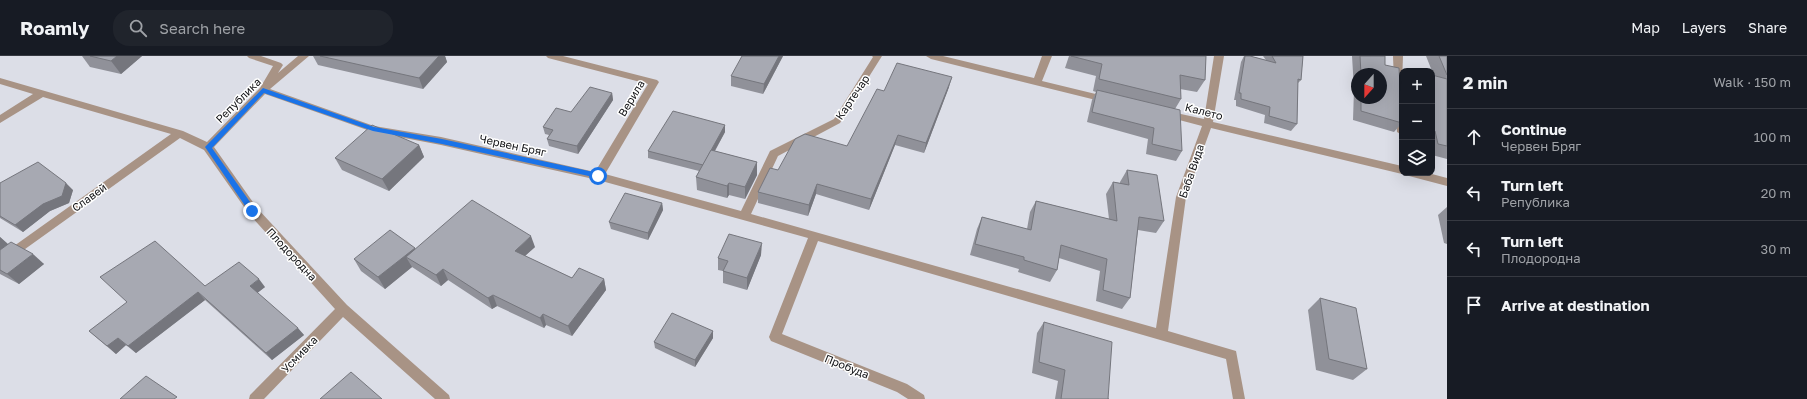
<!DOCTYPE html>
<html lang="en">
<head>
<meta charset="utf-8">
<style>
	:root { --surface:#171b24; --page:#20242c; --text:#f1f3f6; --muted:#9ea1a6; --line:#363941 }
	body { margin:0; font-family:"Golos Text",sans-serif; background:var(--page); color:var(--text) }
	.controls { position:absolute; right:12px; top:12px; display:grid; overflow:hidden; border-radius:8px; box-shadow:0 4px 16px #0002 }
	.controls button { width:36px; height:36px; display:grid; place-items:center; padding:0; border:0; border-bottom:1px solid var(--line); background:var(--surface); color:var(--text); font:20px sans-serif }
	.compass { position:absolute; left:1351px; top:12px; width:36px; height:36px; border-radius:50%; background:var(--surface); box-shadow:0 4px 16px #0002; rotate:201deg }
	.stop { position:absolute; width:12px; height:12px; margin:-9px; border:3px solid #1a73e8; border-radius:50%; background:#fff }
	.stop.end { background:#1a73e8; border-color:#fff; box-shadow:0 1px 4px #0008 }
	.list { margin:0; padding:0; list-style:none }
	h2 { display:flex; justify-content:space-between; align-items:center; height:52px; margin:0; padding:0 16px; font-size:17px }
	h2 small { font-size:13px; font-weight:400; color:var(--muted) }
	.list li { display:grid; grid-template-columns:26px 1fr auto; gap:12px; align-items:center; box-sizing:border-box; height:56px; padding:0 16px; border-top:1px solid var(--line) }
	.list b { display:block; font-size:15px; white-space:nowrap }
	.list p { margin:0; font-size:13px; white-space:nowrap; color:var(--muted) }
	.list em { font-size:13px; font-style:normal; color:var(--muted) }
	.icon { flex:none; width:22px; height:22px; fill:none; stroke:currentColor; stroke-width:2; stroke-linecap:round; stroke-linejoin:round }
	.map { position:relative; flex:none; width:1447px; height:343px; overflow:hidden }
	header { display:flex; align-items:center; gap:24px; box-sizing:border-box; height:56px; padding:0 20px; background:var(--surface); border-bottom:1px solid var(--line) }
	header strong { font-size:19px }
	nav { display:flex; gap:22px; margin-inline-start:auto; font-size:14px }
	.search { width:280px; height:36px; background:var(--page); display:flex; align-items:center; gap:10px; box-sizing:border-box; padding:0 14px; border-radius:16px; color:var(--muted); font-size:15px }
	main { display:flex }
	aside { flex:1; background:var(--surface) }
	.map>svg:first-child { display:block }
</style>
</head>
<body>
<header>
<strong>Roamly</strong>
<div class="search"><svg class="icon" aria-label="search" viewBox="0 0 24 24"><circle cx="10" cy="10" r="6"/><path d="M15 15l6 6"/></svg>Search here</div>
<nav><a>Map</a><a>Layers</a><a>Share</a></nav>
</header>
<main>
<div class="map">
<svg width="1447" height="343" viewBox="0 0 1447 343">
	<rect width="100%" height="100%" fill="#dcdee7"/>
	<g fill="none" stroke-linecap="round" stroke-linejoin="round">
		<!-- minor -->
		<g fill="#a89385" fill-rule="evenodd">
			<path d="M247,0h14l20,7 2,2 -5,8 20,-17h11l-39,33 104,37 67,11 154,35 53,-88 -100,-26 -2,-2h17l94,24 2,2 -54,92 136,37 29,-60 64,-32 39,-62 -1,-1h10l-42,67 -62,33 -27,58 405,114 20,-131 26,-71 -38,-10 -2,-2 5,-3 37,8 10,-63h10l-11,66 189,44v7h3l-3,1 -191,-46 -25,69 -18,134 68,20 9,48h-12l-7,-40 -408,-118 -36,93 125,50 17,11 1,4h-17l-11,-7 -126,-51 -2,-4 39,-99 -210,-58 -157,-35 -68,-13 -108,-38 -51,53 43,61 90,97 102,90 1,4h-15l-92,-82 -79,82h-15l1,-4 85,-86 -86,-95 -45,-64 -24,-12 -180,129v-11l171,-122 -128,-37 -43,26v-8l33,-21 -33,-10v-6l183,53 24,11 53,-54 13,-22 -24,-8z"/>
			<path d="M926,0h17l91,22 8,-22h10l-10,25 66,16 5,3 -5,3 -177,-44z"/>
			<path d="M1393,0h10l-1,28 -3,1 -5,-3z"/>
			<path d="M1401,50h1v29l-5,-3 -1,-23z"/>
			<path d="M1408,117h20l19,5v8l-38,-10z"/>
		</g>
	</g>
	<!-- wall -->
	<g fill="#909199" fill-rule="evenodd">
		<path d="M82,0h60l-21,18 -31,-7z"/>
		<path d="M313,0h132l2,6 -24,27 -105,-24z"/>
		<path d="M783,0l-20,38 -32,-8v-10z"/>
		<path d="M1069,0h137l-1,24 -8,12 -17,-3 1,10 -6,10 7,42 -6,10 -30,-7 2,-15 -61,-17 5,-22 4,-8 -3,-1 3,-15 -31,-8z"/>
		<path d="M1244,0h6l16,4 -3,-4h40l-2,24 -3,3 -1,41 -6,7 -27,-8 1,-8 -29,-9v-6h-2l7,-38z"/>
		<path d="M1352,0h33v9l17,58 -8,9 -41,-12 1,-31zM1357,18h24v24h-24z"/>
		<path d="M1426,0h21v103l-15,-4v-80l2,1z"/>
		<path d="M949,31l-25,66 -29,-8 -26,65 -53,-16 -8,22 -50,-13v-11l89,-46 37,-55z"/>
		<path d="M612,37l1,7 -35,54 -29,-8 -2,-7 2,-4 -4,-1 -2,-7 28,-15z"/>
		<path d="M725,69v7l-10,19 42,11v13l-12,24 -16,-4 -2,3 -30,-8 -1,-13 3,-6 -51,-13v-7z"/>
		<path d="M419,89l5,12 -35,34 -47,-21 -7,-12z"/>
		<path d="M1127,114l37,51 -8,12 -18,-3 -8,68 -8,11 -26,-8 4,-30 -41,-13 -2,12 -7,12 -32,-10 1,-3 -49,-14 7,-26 5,-12 45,12 3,-17 6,-11 73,18 -3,-25 7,-12 7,1v-1z"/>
		<path d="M0,127l73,7 -4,13 -19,8 -27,21 -23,-14z"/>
		<path d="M662,147l1,7 -15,30 -37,-11 -2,-7z"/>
		<path d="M1447,151v37l-3,-1 -6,-28z"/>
		<path d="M0,181l8,7 36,20 -25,20 -19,-10z"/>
		<path d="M535,191l-10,9 47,22 32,1 2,11 -34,46 -26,-11 -2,3 -47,-22 -5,3 -44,-29 -7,6 -29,-19 -27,22 -24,-18 -7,-12 61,-11v1z"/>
		<path d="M761,199l-14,35 -24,-7v-12l-5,-1v-12z"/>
		<path d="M205,230l60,1 -8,6 47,42 -32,25 -67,-60 -69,53 -10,-8 -10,9 -27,-23 38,-28z"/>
		<path d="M1320,242l47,71 -14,11 -37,-10 -8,-60z"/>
		<path d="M1044,266l64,77h1h-54l3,-18 -26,-8 5,-40z"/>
		<path d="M713,275v7l-18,29 -40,-19 -1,-6z"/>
	</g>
	<!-- shaded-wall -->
	<g fill="#75767d">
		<path d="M117,0h25l-21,18 -10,-13z"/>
		<path d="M439,0h6l2,6 -24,27 -4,-11z"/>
		<path d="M779,0h4l-20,38 1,-10z"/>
		<path d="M952,21l-3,10 -25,66 2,-10z"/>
		<path d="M612,37l1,7 -35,54 -1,-8z"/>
		<path d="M725,69v7l-22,40v-7z"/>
		<path d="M898,79l-3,10 -26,65 2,-11z"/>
		<path d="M419,89l5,12 -35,34 -7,-12z"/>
		<path d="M757,106v13l-12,24v-12z"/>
		<path d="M66,127l7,7 -4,13 -19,8 -27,21 -8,-7z"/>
		<path d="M729,127v12l-2,3v-12z"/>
		<path d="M817,128l-1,10 -8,22 1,-11z"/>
		<path d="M662,147l1,7 -15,30v-7z"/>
		<path d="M531,180l4,11 -17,15 -3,-11z"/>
		<path d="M0,181l11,10 -11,7z"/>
		<path d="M762,187l-1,12 -14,35v-12z"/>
		<path d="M415,192l6,12 -15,-3 6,10 -27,22 -7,-12z"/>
		<path d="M33,198l11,10 -25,20 -12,-10z"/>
		<path d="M443,213l5,11 -7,6 -5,-11z"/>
		<path d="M259,223l6,8 -9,7 -6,-8z"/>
		<path d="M604,223l2,11 -34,46 -4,-10z"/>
		<path d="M198,236l7,8 -69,53 -8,-7z"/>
		<path d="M493,239l4,11 -5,3 -4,-11z"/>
		<path d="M543,258l3,11 -2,3 -4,-10z"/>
		<path d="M298,272l6,7 -32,25 -6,-7z"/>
		<path d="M713,275v7l-18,29v-7z"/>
		<path d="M118,282l8,7 -10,9 -9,-8z"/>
	</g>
	<!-- building -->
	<g fill="#a7a9b2" stroke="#75767d">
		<path d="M90,0h27l-6,5z"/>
		<path d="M320,0h119l-20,22z"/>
		<path d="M742,0h37l-15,28 -33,-8z"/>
		<path d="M1071,0h135l-1,24 -25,-5 1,24 -82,-20 3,-15z"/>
		<path d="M1245,0h5l26,7 -4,-7h31l-2,24 -3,-1 -1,45 -28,-8 1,-9 -29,-8v-6h-2z"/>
		<path d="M1360,0h25v9l14,3 3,55 -41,-12v-13h20v-24h-20z"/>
		<path d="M1439,0h8v19z"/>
		<path d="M897,7l55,14 -26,66 -28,-8 -27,64 -54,-15 -8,21 -51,-13 12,-24 8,2 17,-31 10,-5 42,12 30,-57 7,2z"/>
		<path d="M1432,19l15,4v67l-9,-2 -3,-13 -3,-1z"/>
		<path d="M590,31l22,6 -35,53 -30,-7 6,-9 -10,-3 13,-19 15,4z"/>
		<path d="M1097,34l83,20 2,41 -30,-7 2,-16 -62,-16z"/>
		<path d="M673,55l52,14 -22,40 -55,-14z"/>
		<path d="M372,69l47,20 -37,34 -47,-21z"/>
		<path d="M711,94l46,12 -12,25 -16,-4 -2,3 -31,-9z"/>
		<path d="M38,106l28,21 -4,13 -19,8 -28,21 -15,-9v-33z"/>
		<path d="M1127,114l30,5 7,46 -25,-4 -9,81 -27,-8 4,-31 -46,-14 -4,25 -33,-10v-3l-49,-13 7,-27 49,13 5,-29 81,20 -4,-39 16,3z"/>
		<path d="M625,137l37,10 -14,30 -39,-11z"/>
		<path d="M472,144l59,36 -16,15 57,27 7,-10 25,11 -36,47 -25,-12 -3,4 -47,-23 -5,3 -45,-29 -7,6 -30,-18z"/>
		<path d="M390,174l25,18 -37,29 -24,-18z"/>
		<path d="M729,178l33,9 -15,35 -24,-7 5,-10 -10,-3z"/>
		<path d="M155,185l50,45 34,-24 20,17 -9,7 48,42 -32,25 -68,-61 -70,54 -10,-8 -11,8 -18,-15 38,-29 -27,-25z"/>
		<path d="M11,186l22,12 -26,20 -7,-4v-20z"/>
		<path d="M1320,242l36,10 11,61 -38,-10z"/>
		<path d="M672,257l41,18 -18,29 -41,-18z"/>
		<path d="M1044,266l68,20 -4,57h1h-48l4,-29 -26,-8z"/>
		<path d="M351,316l31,27h-62z"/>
		<path d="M146,320l31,21 -3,2h-54z"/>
	</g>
	<!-- route -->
	<path fill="#1a73e8" d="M263,32l111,39 68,12 156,34 3,3 -3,2 -156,-34 -69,-13 -109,-38 -52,55 43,61 1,2 -4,2h-2l-45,-66z"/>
	<g text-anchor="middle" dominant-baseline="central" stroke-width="3" stroke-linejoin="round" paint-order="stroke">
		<!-- street labels -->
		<g font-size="11" fill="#101114" stroke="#fff">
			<text transform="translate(852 41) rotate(-56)">Картечар</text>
			<text transform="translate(631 42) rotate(-59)">Верила</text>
			<text transform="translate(238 44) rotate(-45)">Република</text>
			<text transform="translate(1204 55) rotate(14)">Калето</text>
			<text transform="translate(513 89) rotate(12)">Червен Бряг</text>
			<text transform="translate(1191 115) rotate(-71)">Баба Вида</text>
			<text transform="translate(89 141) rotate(-36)">Славей</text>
			<text transform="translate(292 198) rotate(47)">Плодородна</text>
			<text transform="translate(299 298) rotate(-46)">Усмивка</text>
			<text transform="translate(847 310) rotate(22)">Пробуда</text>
		</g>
	</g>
</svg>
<div class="controls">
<button>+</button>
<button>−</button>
<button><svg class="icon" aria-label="layers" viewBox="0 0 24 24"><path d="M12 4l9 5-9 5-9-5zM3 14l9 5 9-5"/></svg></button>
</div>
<svg class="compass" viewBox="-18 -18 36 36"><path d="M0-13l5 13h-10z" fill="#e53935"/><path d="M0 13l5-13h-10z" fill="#9ea1a6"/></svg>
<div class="stop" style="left:598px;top:120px"></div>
<div class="stop end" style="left:252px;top:155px"></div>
</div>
<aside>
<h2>2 min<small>Walk · 150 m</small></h2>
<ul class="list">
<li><svg class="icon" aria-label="ahead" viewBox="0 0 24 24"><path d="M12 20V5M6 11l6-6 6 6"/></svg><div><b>Continue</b><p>Червен Бряг</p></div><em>100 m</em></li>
<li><svg class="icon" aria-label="left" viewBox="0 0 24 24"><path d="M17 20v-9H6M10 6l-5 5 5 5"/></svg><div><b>Turn left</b><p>Република</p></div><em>20 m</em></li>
<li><svg class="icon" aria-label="left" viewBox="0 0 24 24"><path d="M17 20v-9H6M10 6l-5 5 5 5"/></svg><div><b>Turn left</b><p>Плодородна</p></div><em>30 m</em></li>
<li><svg class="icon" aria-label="arrive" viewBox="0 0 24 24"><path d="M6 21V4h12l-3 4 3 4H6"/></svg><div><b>Arrive at destination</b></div></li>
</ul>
</aside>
</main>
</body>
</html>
